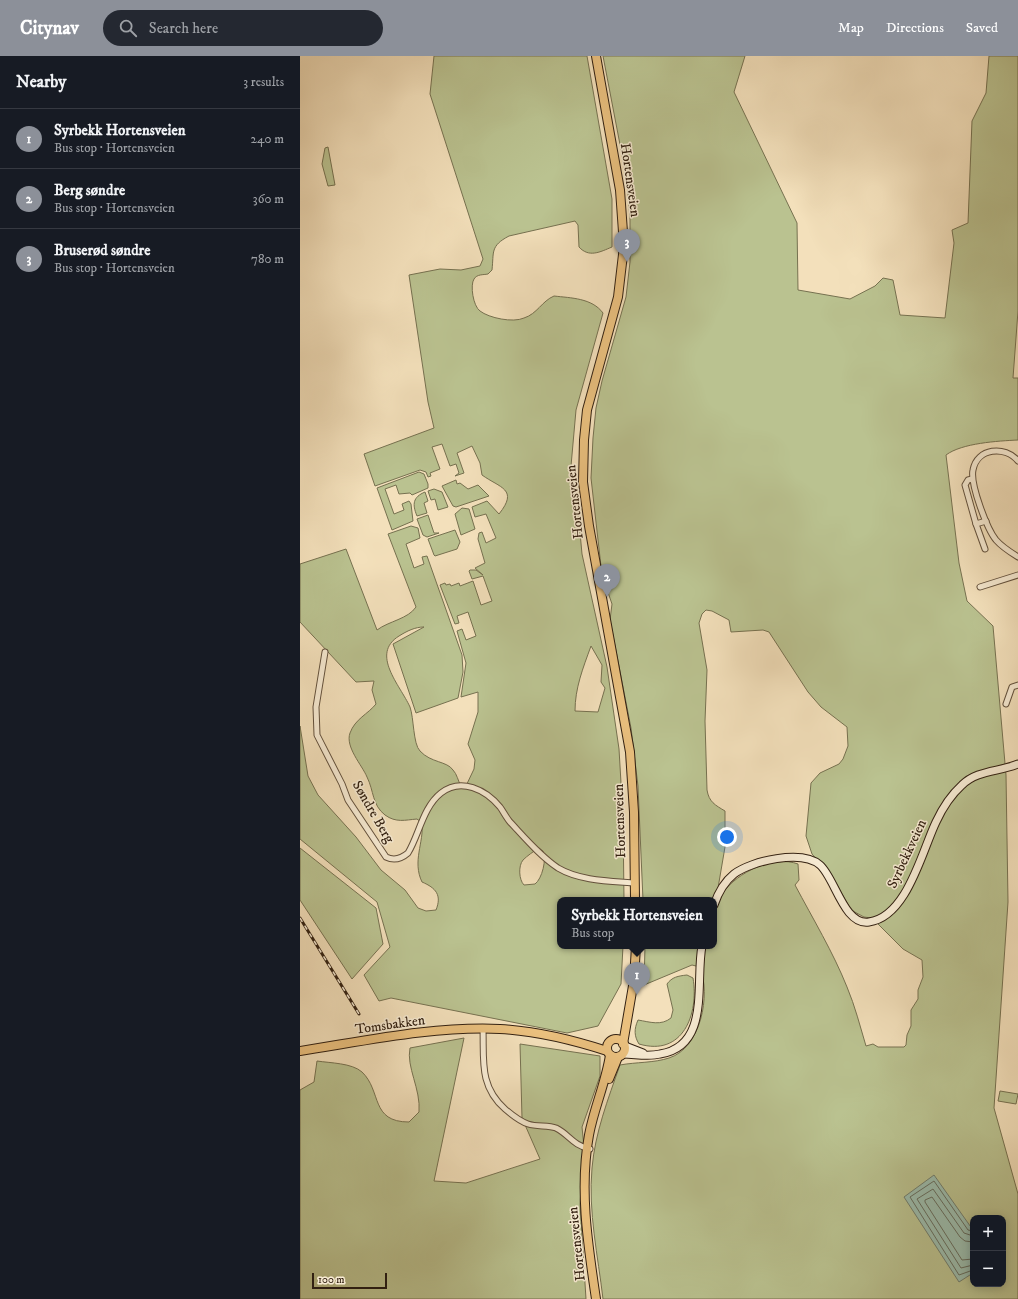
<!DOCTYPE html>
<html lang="en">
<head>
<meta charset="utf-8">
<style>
	:root { --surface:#171b24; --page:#242831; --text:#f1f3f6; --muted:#9ea1a6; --line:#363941; --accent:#8c9099 }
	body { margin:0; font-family:"IM FELL DW Pica",serif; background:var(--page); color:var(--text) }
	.controls { position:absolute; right:12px; bottom:12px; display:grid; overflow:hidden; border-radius:8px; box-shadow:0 2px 10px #0003 }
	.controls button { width:36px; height:36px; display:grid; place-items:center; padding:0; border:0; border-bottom:1px solid var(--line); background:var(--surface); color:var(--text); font:20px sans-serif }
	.scale { position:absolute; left:12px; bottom:10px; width:75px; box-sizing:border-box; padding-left:4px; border:2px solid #322011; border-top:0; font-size:11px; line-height:14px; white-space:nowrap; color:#322011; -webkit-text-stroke:3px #f7ebd3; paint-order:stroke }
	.you { position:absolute; left:427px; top:781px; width:14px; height:14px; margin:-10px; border:3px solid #fff; border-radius:50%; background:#1a73e8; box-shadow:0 0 0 6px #1a73e833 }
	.badge { display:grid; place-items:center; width:26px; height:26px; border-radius:50%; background:var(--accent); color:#fff; font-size:13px; font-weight:700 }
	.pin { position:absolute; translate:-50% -33px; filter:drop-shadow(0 1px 2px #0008) }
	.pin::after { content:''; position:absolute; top:21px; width:14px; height:12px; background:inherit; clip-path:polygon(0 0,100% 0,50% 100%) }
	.popup { position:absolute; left:257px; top:841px; width:160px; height:52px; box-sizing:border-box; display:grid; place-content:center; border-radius:8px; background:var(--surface); filter:drop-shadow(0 1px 3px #0005); font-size:13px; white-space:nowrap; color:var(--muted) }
	.popup b { font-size:15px; color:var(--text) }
	.popup::after { content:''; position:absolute; left:50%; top:100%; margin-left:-8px; border:8px solid transparent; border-top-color:var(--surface) }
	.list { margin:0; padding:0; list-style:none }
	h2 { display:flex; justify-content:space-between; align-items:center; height:52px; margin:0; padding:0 16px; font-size:17px }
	h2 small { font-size:13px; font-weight:400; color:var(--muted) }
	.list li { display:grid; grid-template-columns:26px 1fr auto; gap:12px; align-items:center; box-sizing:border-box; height:60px; padding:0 16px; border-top:1px solid var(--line) }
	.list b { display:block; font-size:15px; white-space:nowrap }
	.list p { margin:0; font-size:13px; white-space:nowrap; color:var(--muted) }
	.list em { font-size:13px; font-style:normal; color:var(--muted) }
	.icon { flex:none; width:22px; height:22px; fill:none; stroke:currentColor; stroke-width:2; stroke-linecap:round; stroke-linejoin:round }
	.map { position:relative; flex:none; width:718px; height:1243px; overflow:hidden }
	header { display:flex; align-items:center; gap:24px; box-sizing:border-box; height:56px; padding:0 20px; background:var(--accent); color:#fff }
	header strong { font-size:19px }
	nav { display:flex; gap:22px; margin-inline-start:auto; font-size:14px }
	.search { width:280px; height:36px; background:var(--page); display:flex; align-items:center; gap:10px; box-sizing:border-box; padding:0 14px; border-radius:22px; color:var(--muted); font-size:15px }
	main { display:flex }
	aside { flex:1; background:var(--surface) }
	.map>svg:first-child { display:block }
</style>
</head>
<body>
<header>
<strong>Citynav</strong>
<div class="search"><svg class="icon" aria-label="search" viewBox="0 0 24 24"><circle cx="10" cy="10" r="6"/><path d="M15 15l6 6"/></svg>Search here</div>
<nav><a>Map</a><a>Directions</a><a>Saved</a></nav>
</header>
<main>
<aside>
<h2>Nearby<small>3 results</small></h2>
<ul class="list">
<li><span class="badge">1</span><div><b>Syrbekk Hortensveien</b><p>Bus stop · Hortensveien</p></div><em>240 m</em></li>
<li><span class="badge">2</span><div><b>Berg søndre</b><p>Bus stop · Hortensveien</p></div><em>360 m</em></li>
<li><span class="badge">3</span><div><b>Bruserød søndre</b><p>Bus stop · Hortensveien</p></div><em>780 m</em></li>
</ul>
</aside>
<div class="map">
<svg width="718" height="1243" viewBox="0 0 718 1243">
	<rect width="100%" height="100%" fill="#f3e0bb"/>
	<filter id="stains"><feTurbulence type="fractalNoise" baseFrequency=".005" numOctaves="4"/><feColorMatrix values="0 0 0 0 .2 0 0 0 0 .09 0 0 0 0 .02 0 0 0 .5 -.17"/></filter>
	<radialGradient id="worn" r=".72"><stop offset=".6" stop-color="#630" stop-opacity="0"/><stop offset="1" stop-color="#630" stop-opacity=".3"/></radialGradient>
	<!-- green -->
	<g fill="#bac290" stroke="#767150" fill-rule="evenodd">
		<path d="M134,0h153l25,143v48c-12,5 -23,11 -33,0l-1,-22 -3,-4 -66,15c-19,10 -15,16 -17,34l-4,4c-5,1 -11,0 -14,5 -4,6 -1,27 6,32 9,7 33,12 44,7 13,-4 18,-17 30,-22 17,2 38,2 49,17l-27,97 -5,56 7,45 4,43 25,113 12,82 4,68 1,83h-64v46h63l-2,38 -23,42 -31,7 -176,-35 -12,3 -15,-26 26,-28 -13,-45 -77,-63v-113l8,50 10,19 38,42 25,33 24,20 13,18 8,3 10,-1c6,-15 0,-22 -14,-28 -10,-21 2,-39 0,-59l-5,-4c-12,1 -21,4 -32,-4 -13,-10 -11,-24 -18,-38 -5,-12 -22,-30 -17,-44 5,-14 18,-19 26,-29l-4,-14 2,-9 -18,1 -56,-60v-58l46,-15 31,81c12,-9 31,-11 39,-23l-28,-73 23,-8 7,2 2,10 -14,6 8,24 10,-4 -2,-7 5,-1 35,99 1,17 -5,26 -42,15 -23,-69 31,-17c-9,0 -17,4 -25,9 -29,18 1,49 11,71 4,11 3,37 10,44 11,12 27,10 33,19 4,4 5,11 8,16l4,2 9,-19 1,-9 -7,-16 10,-32v-20l-17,5 5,-34 -9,-32 5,-2 4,11 10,-4 -8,-24 -11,4 2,7 -4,1 -15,-39 5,-2 1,2 4,-1 1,2 8,-3 1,3 13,-5 8,24 11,-4 -9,-25 -11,3 -3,-8 1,-1h6l7,5 -8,-7 10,-5 -7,-24 1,-6 3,-1 4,11 10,-5 -10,-24 -11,3 -3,-10 15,-6 12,13c20,-25 1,-26 -17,-39l-2,-12 -8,-17 -15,7 7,20 -9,3 4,-3 -3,-9 -6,2 -8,-22 -10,3 8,22 -10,4 1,3 -3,1 -2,-5 -6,-2 -45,16 -11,-32 70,-26 -6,-26 -19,-127 31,-6 21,1 19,-4 3,-7 -53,-165zM291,590l11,19 -1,17 4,6 -7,24 -23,-1c0,-23 8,-43 16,-65zM239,792l4,3c4,8 -1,28 -8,33l-11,1c-5,-5 -6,-19 -1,-25 4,-4 11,-9 16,-12z"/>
		<path d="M303,0h142l-11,36 63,131 1,67 52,9 25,-13 8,-8 10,2 7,35 45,3 9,-75 -2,-13 16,-7 4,-102 14,-28 3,-37h29v255l-5,67h5v62c-20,1 -56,3 -72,15l13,108 8,38 26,25 13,149 2,127 -14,206 24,86v105h-415c-5,-43 -15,-87 -11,-131 3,-35 16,-69 28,-103 16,-3 34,-2 49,-7 32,-10 42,-63 31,-91l-8,-2 -48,20 1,-39h69v-46h-71l-5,-114 -7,-58 -21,-108 2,-16 -10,-29 -11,-97 2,-40 3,-30 6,-27 24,-84 4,-35v-43l-3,-38zM406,554l6,1 17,9 2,12 32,-2 6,2 39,60 13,15 26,20 1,19 -5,13 -4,5 -19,9 -9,10 -5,53 6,18 20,22 19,34 13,7 8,1 31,31 19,11 1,17 -5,13v9l-7,11v16l-4,9 -1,10 -2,2h-26l-5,-3 -7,2c-6,-20 -11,-40 -19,-59 -14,-35 -34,-68 -52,-102l4,-5 -1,-16c-24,-9 -61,8 -75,29l-5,-5 7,-41v-36c-10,-6 -16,-9 -18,-21l-2,-69 2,-51 -8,-47 3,-9zM673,1162h30v66h-30z"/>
		<path d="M28,91l7,38 -7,1 -6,-22 3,-16z"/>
		<path d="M119,416l5,2 4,10v4l-16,7 -2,-2 -11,1 -3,-9 -11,4 9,25 10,-4 -2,-6 7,-3 2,3 2,17 -21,9 -15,-42z"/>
		<path d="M156,424l1,4 3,-1 8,6 10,-4 11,11 -33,11 -3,-1 -11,-20z"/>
		<path d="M134,433l8,3 6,15 -10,3 -3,-11 -4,1 -3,-9z"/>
		<path d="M125,436l3,9 -4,2 3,10 -10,3c-5,-12 -4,-19 8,-24z"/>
		<path d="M162,452l7,1 6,20 -14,6 -6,-21z"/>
		<path d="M128,459l6,18h5l-12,4 -4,-2 -6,-16z"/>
		<path d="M155,474l5,12 -3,7 -22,7 -1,-1 -6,-16z"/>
		<path d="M0,792l76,60 7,36 -31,35 -52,-79z"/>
		<path d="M387,919l6,3c6,36 -10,79 -54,66 -5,-8 -5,-15 -1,-24 12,2 23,6 33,-2l2,-8 -6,-26c5,-7 11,-8 20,-9z"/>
		<path d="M164,982l-30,143 32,2 74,-24 -18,-41 -2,-74 80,12v20l-18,51 2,20 -4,57 6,95h-286v-209l14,-8 3,-21c13,2 35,2 45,11 20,19 8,50 47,50l10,-10c2,-23 -13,-45 -9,-64z"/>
		<path d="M700,1035l18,3 -2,10 -18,-3z"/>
	</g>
	<!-- water -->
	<path fill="#9bbdae" stroke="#717e6f" d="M634,1119l39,55v43l-14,9 -55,-85z"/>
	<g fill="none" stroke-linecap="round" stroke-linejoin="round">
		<!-- shore -->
		<g stroke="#666e60" stroke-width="1">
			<path d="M673,1175l-5,-1 -34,-49 -24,16 49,78 14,-5"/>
			<path d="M673,1180l-9,-3 -31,-44 -16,10 44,69 12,-3"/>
			<path d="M673,1186l-8,-1 -5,-4 -28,-40 -7,3v2l37,58 11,-1"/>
		</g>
		<defs>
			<g id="street">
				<path d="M718,405c-13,-16 -41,-13 -45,9 -3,14 14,59 23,70 6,7 14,12 22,17"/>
				<path d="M672,423l-4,1 -3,5 11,39 10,-3"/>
				<path d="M676,468l9,25"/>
				<path d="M680,531l38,-12"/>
				<path d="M25,596l-9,55 1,28 25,49 6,16 38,57c8,4 15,2 22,-4 11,-18 15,-46 33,-60 20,-16 45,-3 59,14 3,4 6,10 10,15 15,16 30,34 48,46 22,13 52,13 77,15"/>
				<path d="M706,648l6,-17 6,-2"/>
				<path d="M183,973c1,31 -4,57 22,80 7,6 14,12 23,15 9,3 20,1 28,4 14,7 16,17 34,21"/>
			</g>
			<g id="secondary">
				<path d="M414,849c4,-12 10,-23 20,-31 17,-13 68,-25 86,-9 15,13 24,61 49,57 38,-5 53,-71 67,-100 6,-13 15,-27 26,-37 15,-15 37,-13 56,-21"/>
				<path d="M325,990l18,7"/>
				<path d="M323,998c12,0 25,3 37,0 51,-8 35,-72 42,-108"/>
			</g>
			<g id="primary">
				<path d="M296,0l24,134 4,56 -6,51 -31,113 -3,30 -1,42 6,44 41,226 4,60 1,88"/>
				<circle cx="316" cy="992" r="9"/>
				<path d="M323,988l11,-64 2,-34"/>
				<path d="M0,995c65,-10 133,-25 200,-22 36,2 73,11 107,22"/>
				<path d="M309,1023l9,-22"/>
				<path d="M296,1243c-8,-54 -17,-110 -7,-164 5,-27 17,-53 21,-80"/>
			</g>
		</defs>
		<!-- street casing -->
		<use href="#street" stroke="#62503c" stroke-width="7"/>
		<!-- secondary casing -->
		<use href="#secondary" stroke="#322011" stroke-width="9"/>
		<!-- primary casing -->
		<use href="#primary" stroke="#322011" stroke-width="10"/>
		<!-- street -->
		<use href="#street" stroke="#f7ebd3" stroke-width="5"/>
		<!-- secondary -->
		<use href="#secondary" stroke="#f7ebd3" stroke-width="7"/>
		<!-- primary -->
		<use href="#primary" stroke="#eac07e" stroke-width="8"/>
		<defs>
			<path id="rail" d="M0,862l59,96"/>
		</defs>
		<!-- rail casing -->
		<use href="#rail" stroke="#322011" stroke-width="3"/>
		<!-- rail -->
		<use href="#rail" stroke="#f7ebd3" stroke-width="1.5" stroke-dasharray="4.5" stroke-linecap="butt"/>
	</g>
	<g text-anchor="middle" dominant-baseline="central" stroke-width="3" stroke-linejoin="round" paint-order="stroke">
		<!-- street labels -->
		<g font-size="14" fill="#322011" stroke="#f7ebd3">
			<text transform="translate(330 124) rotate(82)">Hortensveien</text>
			<text transform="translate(275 446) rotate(-96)">Hortensveien</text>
			<text transform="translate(73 756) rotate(60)">Søndre Berg</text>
			<text transform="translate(320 765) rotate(-92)">Hortensveien</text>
			<text transform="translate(607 798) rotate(-65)">Syrbekkveien</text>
			<text transform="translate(90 969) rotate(-8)">Tomsbakken</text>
			<text transform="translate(277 1188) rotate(-96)">Hortensveien</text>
		</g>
	</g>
	<rect width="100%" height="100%" filter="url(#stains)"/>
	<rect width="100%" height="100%" fill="url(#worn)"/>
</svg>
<div class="controls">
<button>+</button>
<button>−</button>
</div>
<div class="scale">100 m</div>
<div class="you"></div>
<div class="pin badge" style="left:337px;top:939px">1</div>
<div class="popup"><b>Syrbekk Hortensveien</b>Bus stop</div>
<div class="pin badge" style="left:307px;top:541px">2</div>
<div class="pin badge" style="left:327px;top:206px">3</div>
</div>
</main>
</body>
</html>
